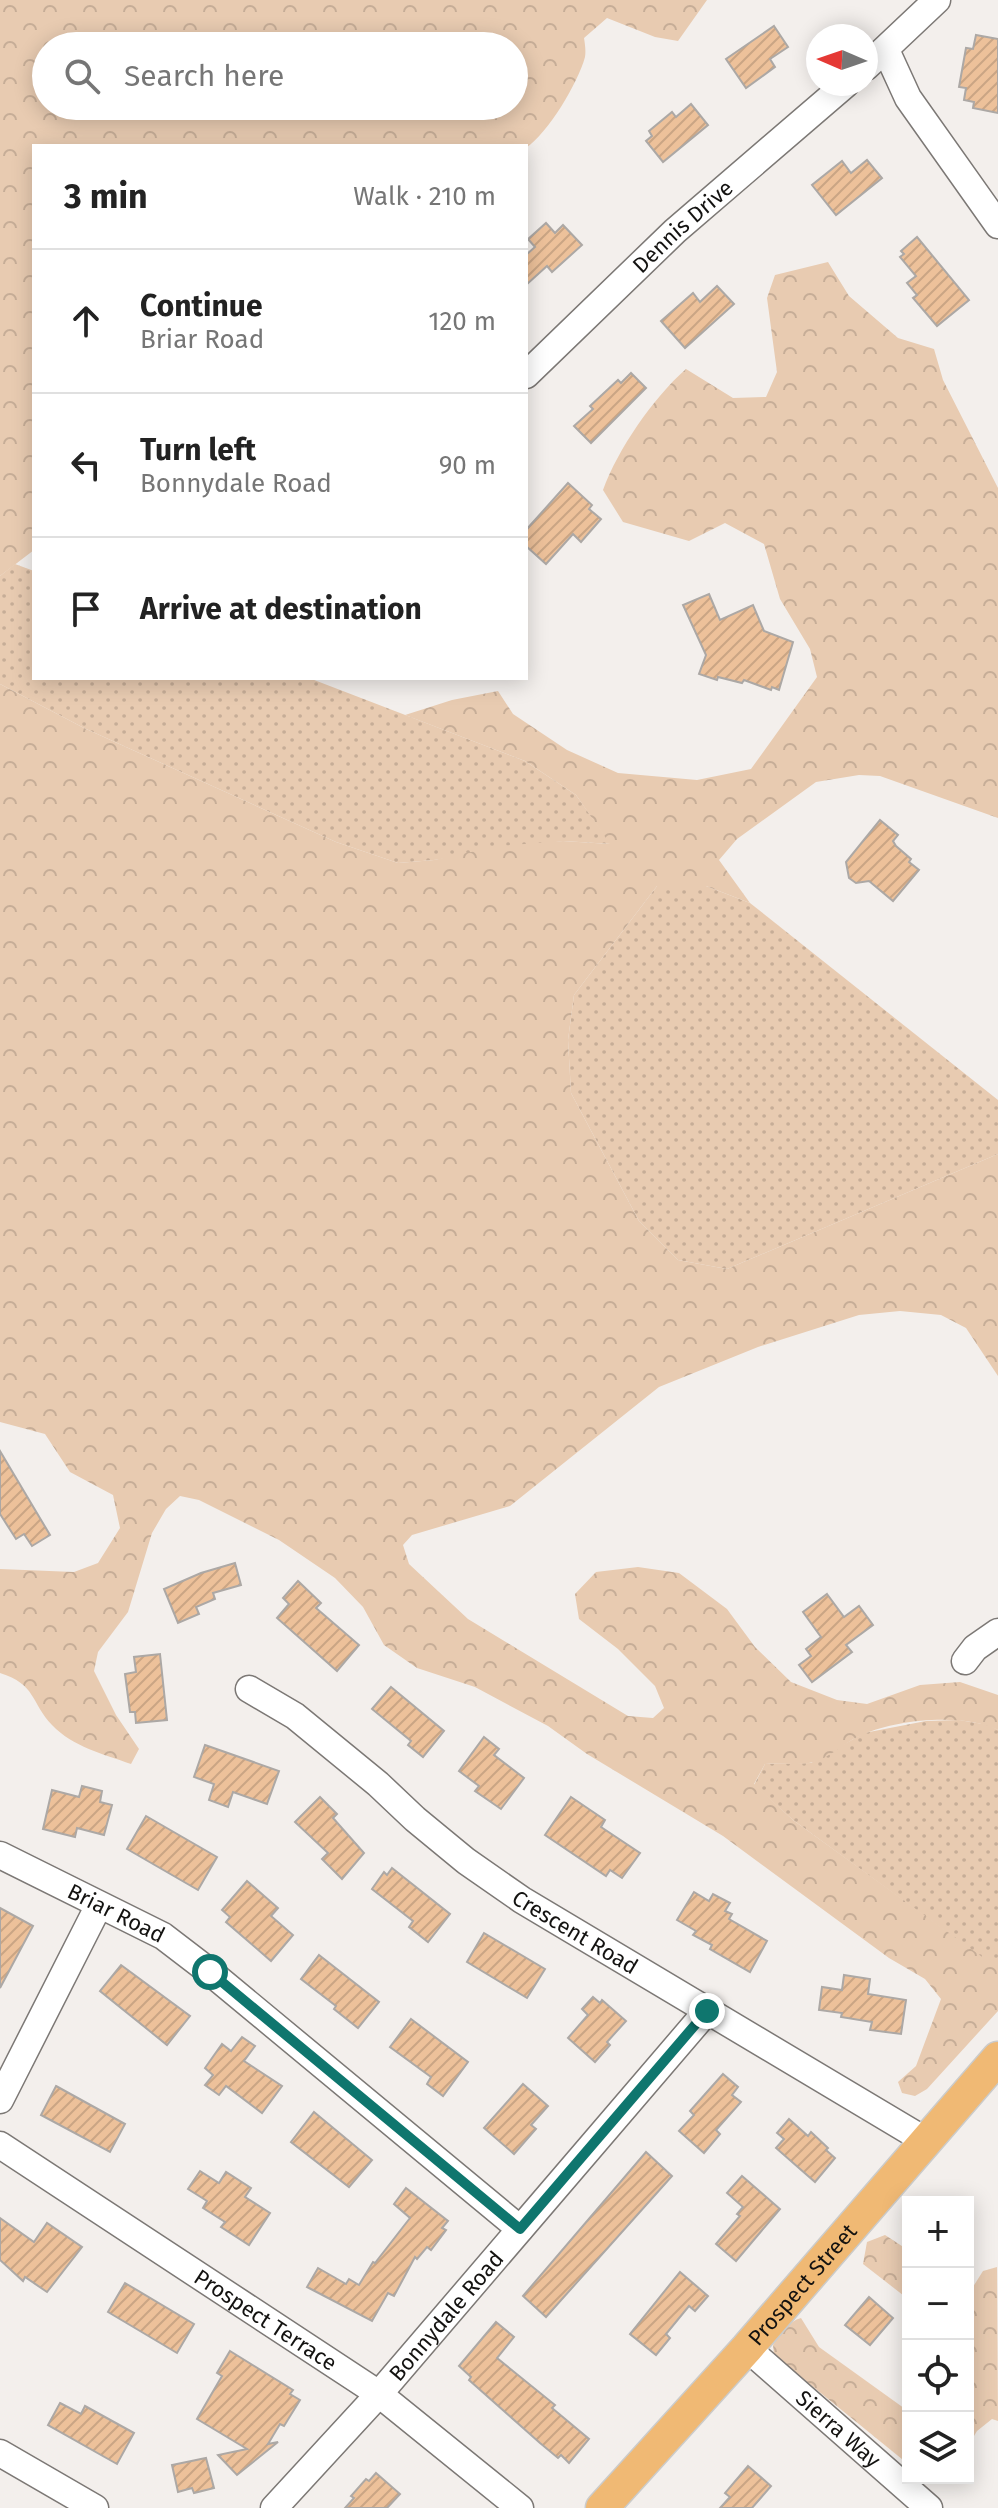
<!DOCTYPE html>
<html lang="en">
<head>
<meta charset="utf-8">
<style>
	:root { --surface:#fff; --page:#f6f6f6; --text:#222; --muted:#767676; --line:#e0e0e0 }
	body { margin:0; font-family:"Fira Sans",sans-serif; background:var(--page); color:var(--text) }
	.controls { position:absolute; right:24px; bottom:24px; display:grid; overflow:hidden; border-radius:0px; box-shadow:0 4px 20px #0003 }
	.controls button { width:72px; height:72px; display:grid; place-items:center; padding:0; border:0; border-bottom:2px solid var(--line); background:var(--surface); color:var(--text); font:40px sans-serif }
	.compass { position:absolute; left:806px; top:24px; width:72px; height:72px; border-radius:50%; background:var(--surface); box-shadow:0 4px 20px #0003; rotate:272deg }
	.stop { position:absolute; width:24px; height:24px; margin:-18px; border:6px solid #0f766e; border-radius:50%; background:#fff }
	.stop.end { background:#0f766e; border-color:#fff; box-shadow:0 2px 8px #0008 }
	.list { margin:0; padding:0; list-style:none }
	h2 { display:flex; justify-content:space-between; align-items:center; height:104px; margin:0; padding:0 32px; font-size:34px }
	h2 small { font-size:26px; font-weight:400; color:var(--muted) }
	.list li { display:grid; grid-template-columns:52px 1fr auto; gap:24px; align-items:center; box-sizing:border-box; height:144px; padding:0 32px; border-top:2px solid var(--line) }
	.list b { display:block; font-size:30px; white-space:nowrap }
	.list p { margin:0; font-size:26px; white-space:nowrap; color:var(--muted) }
	.list em { font-size:26px; font-style:normal; color:var(--muted) }
	.icon { flex:none; width:44px; height:44px; fill:none; stroke:currentColor; stroke-width:2; stroke-linecap:round; stroke-linejoin:round }
	.map { position:relative; flex:none; width:998px; height:2508px; overflow:hidden }
	.search { position:absolute; background:var(--surface); box-shadow:0 4px 20px #0003; left:32px; top:32px; width:496px; height:88px; display:flex; align-items:center; gap:20px; box-sizing:border-box; padding:0 28px; border-radius:44px; color:var(--muted); font-size:30px }
	.panel { position:absolute; background:var(--surface); box-shadow:0 4px 20px #0003; left:32px; top:144px; width:496px; height:536px; border-radius:0px }
	.map>svg:first-child { display:block }
</style>
</head>
<body>
<div class="map">
<svg width="998" height="2508" viewBox="0 0 998 2508">
	<defs>
		<pattern id="grass-dots" width="8" height="8" patternUnits="userSpaceOnUse" patternTransform="scale(2)"><rect width="8" height="8" fill="#e8cbb1"/><path d="M2 2h.1M6 6h.1" fill="none" stroke="#c6ad97" stroke-width="1.8" stroke-linecap="round"/></pattern>
		<pattern id="forest-crowns" width="20" height="18" patternUnits="userSpaceOnUse" patternTransform="scale(2)"><rect width="20" height="18" fill="#e8cbb1"/><path d="M2 6a3 3 0 1 1 6 0M12 15a3 3 0 1 1 6 0" fill="none" stroke="#c6ad97"/></pattern>
		<pattern id="building-hatch" width="6" height="6" patternUnits="userSpaceOnUse" patternTransform="scale(2)"><rect width="6" height="6" fill="#edc19a"/><path d="M-1 1l2-2M0 6l6-6M5 7l2-2" fill="none" stroke="#caa584"/></pattern>
	</defs>
	<rect width="100%" height="100%" fill="#f3efec"/>
	<!-- grass -->
	<g fill="url(#grass-dots)">
		<path d="M15,564l19,7v107h275l216,83 51,34 35,49 -48,-3 -129,19 -36,3 -62,-21 -252,-114 -84,-44v-108z"/>
		<path d="M657,886h49l44,17 248,197v54l-271,115 -49,-9 -39,-39 -68,-128 -3,-53 6,-45z"/>
		<path d="M959,1720l30,5 9,5v230h-13l-192,-140 -39,-35 11,-21 46,-1 53,-30 62,-12z"/>
	</g>
	<!-- forest -->
	<g fill="url(#forest-crowns)" fill-rule="evenodd">
		<path d="M0,0h707l-29,41 -23,-4 -48,-19 -23,20c1,6 2,13 1,19 -7,26 -37,76 -59,91l-492,-2v404l-34,26zM514,46v60h-468v-60z"/>
		<path d="M828,262l21,34 49,42 36,11 9,31 55,108v330l-118,-42 -21,-1 -43,7 -79,57 -18,21 31,43 -44,-17h-49l-83,109 -6,45 3,53 68,128 39,39 49,9 271,-115v222l-32,-48 -25,-13 -41,-4 -41,4 -101,32 -99,40 -149,119 -98,29 -9,10 6,19 59,55 160,97 25,2 11,-10 -9,-22 -37,-37 -39,-30 -4,-25 21,-22 42,-5 41,6 48,36 28,38 36,35 46,18 30,4 53,-19 40,-3 38,13v35c-34,-17 -100,-11 -134,4 -19,7 -35,26 -55,29 -14,2 -30,0 -44,1l-11,20 39,36 192,139 13,1v51l-71,78 -12,7 -13,-3 -4,-11 18,-16 25,-67 -16,-20 -36,-21 -166,-122 -136,-82 -39,-28 -73,-39 -58,-19 -33,-23 -21,-38 -28,-29 -56,-38 -80,-40 -19,-4 -14,13 -14,24 -24,79 -30,40 -4,19 22,44 23,34 -8,15c-28,-10 -58,-17 -79,-39 -21,-22 -16,-41 -52,-52v-104l74,3 24,-9 22,-35 -7,-33 -43,-23 -25,-38 -45,-12v-738l84,44 252,114 62,21 36,-3 65,-14 64,-5 47,3 -34,-49 -51,-34 -120,-46 47,-15 46,-9 15,23 54,36 51,23 79,7 54,-11 66,-92 -7,-28 -30,-50 -16,-55 -39,-21 -36,18 -66,-19 -20,-32c15,-41 50,-92 83,-121l47,29 33,-1 11,-25 -10,-74 8,-23z"/>
		<path d="M885,2235l23,15v49l-45,-35 4,-22z"/>
		<path d="M997,2267l1,154 -6,-2 -15,12 -9,15v-158l3,2 12,-19z"/>
		<path d="M801,2318l18,29 89,64v53l-134,-109 -1,-10c7,-10 16,-24 28,-27z"/>
	</g>
	<!-- building -->
	<g fill="url(#building-hatch)" stroke="#aca8a5" stroke-width="2">
		<path d="M774,26l14,21 -18,12 5,8 -29,21 -20,-29z"/>
		<path d="M976,35l22,4v74l-25,-5 1,-6 -10,-2 2,-12 -7,-1 7,-39 7,1z"/>
		<path d="M691,104l17,21 -45,37 -17,-21 6,-5 -3,-5 23,-19 4,5z"/>
		<path d="M867,160l15,18 -46,37 -24,-30 30,-24 9,12z"/>
		<path d="M546,223l9,10 8,-8 19,20 -30,27 -5,-6 -21,19v-30l9,-8 -7,-8z"/>
		<path d="M917,237l52,63 -32,26 -24,-28 4,-3 -10,-12 9,-7 -16,-19 4,-3 -3,-3z"/>
		<path d="M717,286l17,18 -49,44 -24,-27 32,-28 7,9z"/>
		<path d="M631,373l15,15 -55,55 -17,-17 19,-17 -3,-3 28,-26 3,3z"/>
		<path d="M568,483l24,22 -3,4 12,10 -20,23 -8,-8 -27,30 -20,-18v-16z"/>
		<path d="M709,594l11,26 33,-15 11,26 29,11 -14,48 -7,-3 -1,3 -27,-10 -2,3 -24,-6 -1,3 -18,-6 7,-19 -23,-50z"/>
		<path d="M880,820l18,15 -5,6 3,5 15,13 -2,3 10,8 -26,31 -24,-20 -13,2 -7,-5 -3,-16z"/>
		<path d="M0,1451l50,84 -18,11 -8,-12 -8,5 -16,-25z"/>
		<path d="M235,1563l6,22 -28,8 2,6 -19,8 3,7 -21,9 -14,-34 37,-16z"/>
		<path d="M298,1581l23,22 -5,5 43,37 -22,26 -60,-53 12,-14 -6,-6z"/>
		<path d="M827,1594l17,23 15,-11 14,19 -27,20 6,7 -40,30 -13,-17 12,-9 -5,-7 15,-12 -18,-25z"/>
		<path d="M160,1654l7,66 -31,3 -1,-11h-5l-5,-38 11,-2 -2,-15z"/>
		<path d="M391,1687l53,44 -21,26 -15,-12 3,-4 -39,-32z"/>
		<path d="M484,1737l15,12 -5,6 30,23 -23,31 -26,-18 4,-5 -20,-15z"/>
		<path d="M205,1745l74,26 -12,33 -34,-12 -5,15 -19,-7 5,-16 -20,-7z"/>
		<path d="M82,1786l20,5 -2,11 12,3 -8,30 -27,-7 -2,9 -32,-8 9,-39 27,7z"/>
		<path d="M320,1797l17,17 -4,4 31,35 -22,26 -20,-20 6,-6 -33,-31z"/>
		<path d="M571,1797l34,23 -4,7 39,26 -18,25 -12,-8 -4,6 -61,-41z"/>
		<path d="M146,1816l71,41 -19,33 -71,-41z"/>
		<path d="M392,1868l58,46 -22,28 -19,-15 4,-6 -41,-32 12,-17 3,3z"/>
		<path d="M247,1881l31,27 -7,8 22,19 -22,26 -45,-39 4,-5 -8,-7z"/>
		<path d="M694,1892l15,9 4,-7 17,9 -5,8 7,3 -3,5 38,22 -17,31 -40,-23 2,-4 -19,-10 3,-4 -19,-11z"/>
		<path d="M0,1908l33,18 -33,62z"/>
		<path d="M484,1933l61,36 -18,29 -60,-36z"/>
		<path d="M319,1955l60,47 -21,26 -24,-19 2,-3 -35,-27z"/>
		<path d="M121,1965l69,51 -23,29 -67,-54z"/>
		<path d="M844,1975l26,4 -2,15 38,6 -5,34 -31,-4 2,-8 -31,-5 1,-4 -23,-3 3,-23 20,3z"/>
		<path d="M593,1997l7,6 2,-3 24,21 -19,21 3,3 -15,17 -27,-24 20,-23 -6,-6z"/>
		<path d="M411,2019l57,43 -25,34 -16,-12 4,-7 -41,-30z"/>
		<path d="M242,2037l13,9 -11,15 38,25 -20,27 -36,-27 -7,9 -14,-10 8,-10 -8,-7 17,-24 9,7z"/>
		<path d="M723,2074l15,13 -6,8 9,7 -25,28 4,4 -16,19 -25,-22 15,-16 -4,-4z"/>
		<path d="M523,2084l25,22 -17,19 5,4 -22,25 -30,-26z"/>
		<path d="M56,2086l69,38 -15,28 -69,-37z"/>
		<path d="M314,2112l58,48 -23,27 -58,-45z"/>
		<path d="M789,2119l19,17 3,-4 17,16 -2,2 9,8 -20,24 -39,-34 8,-9 -7,-6z"/>
		<path d="M646,2152l26,24 -126,141 -23,-21z"/>
		<path d="M200,2171l19,12 7,-11 25,16 -6,9 25,16 -21,32 -28,-18 4,-5 -22,-14 4,-7 -19,-12z"/>
		<path d="M742,2176l38,33 -44,52 -20,-17 24,-28 -3,-2 6,-7 -16,-14z"/>
		<path d="M406,2188l42,33 -6,7 4,2 -15,20 -4,-3 -10,12 -2,-2 -21,39 -6,-3 -16,28 -65,-34 11,-19 28,16 3,-5 10,6 14,-23 2,1 35,-45 -16,-14z"/>
		<path d="M0,2218l34,24 13,-19 35,24 -35,45 -22,-15 -2,4 -23,-21z"/>
		<path d="M680,2272l28,24 -13,15 -6,-5 -23,28 4,4 -14,17 -26,-21z"/>
		<path d="M125,2283l69,41 -17,29 -69,-41z"/>
		<path d="M869,2297l24,21 -23,27 -25,-20z"/>
		<path d="M496,2322l18,15 -17,21 58,47 -3,3 37,31 -20,24 -8,-8 -3,3 -18,-15 -71,-63 2,-3 -12,-11z"/>
		<path d="M230,2351l63,39 -3,4 10,6 -16,26 -4,-2 -12,20 10,-2 -41,33 -19,-20 29,-6 -50,-30 25,-43 -5,-3z"/>
		<path d="M60,2403l21,11 4,-8 49,27 -17,31 -69,-39z"/>
		<path d="M206,2458l8,30 -20,5 -2,-5 -14,4 -6,-27z"/>
		<path d="M748,2466l23,20 -19,22h-32l10,-11 -5,-4z"/>
		<path d="M376,2473l24,21 -13,14h-42l9,-10 -3,-2 15,-17 3,2z"/>
	</g>
	<g fill="none" stroke-linecap="round" stroke-linejoin="round">
		<defs>
			<g id="minor">
				<path d="M886,50l22,48 90,127"/>
				<path d="M866,67l71,-67"/>
				<path id="s1" d="M526,375l149,-144 171,-147"/>
				<path d="M965,1661l10,-13 23,-16"/>
				<path id="s2" d="M249,1689l46,27 83,68 37,35 51,42 56,39 404,241"/>
				<path id="s3" d="M0,1855l163,81 47,36 310,257"/>
				<path d="M0,2100l99,-195"/>
				<path id="s4" d="M0,2145l379,249 141,114"/>
				<path id="s5" d="M747,2348l182,160"/>
				<path d="M0,2453l95,55"/>
				<path id="s6" d="M274,2508l105,-114 328,-383"/>
			</g>
			<g id="major">
				<path id="s7" d="M602,2508l145,-160 251,-290"/>
			</g>
		</defs>
		<!-- minor casing -->
		<use href="#minor" stroke="#7c7875" stroke-width="29"/>
		<!-- major casing -->
		<use href="#major" stroke="#cbcbca" stroke-width="35"/>
		<!-- minor -->
		<use href="#minor" stroke="#fff" stroke-width="26"/>
		<!-- major -->
		<use href="#major" stroke="#f0b974" stroke-width="32"/>
	</g>
	<g fill="none" stroke-linecap="round" stroke-linejoin="round">
		<!-- route -->
		<path stroke="#0f766e" stroke-width="10" d="M210,1972l310,257 187,-218"/>
	</g>
	<g text-anchor="middle" dominant-baseline="central" stroke-width="6" stroke-linejoin="round" paint-order="stroke">
		<!-- street labels -->
		<g font-size="22" fill="#131210" stroke="#f3efec">
			<text stroke="none"><textPath href="#s1" startOffset="216">Dennis Drive</textPath></text>
			<text stroke="none"><textPath href="#s3" startOffset="130">Briar Road</textPath></text>
			<text stroke="none"><textPath href="#s2" startOffset="408">Crescent Road</textPath></text>
			<text stroke="none"><textPath href="#s7" startOffset="300">Prospect Street</textPath></text>
			<text stroke="none"><textPath href="#s6" startOffset="258">Bonnydale Road</textPath></text>
			<text stroke="none"><textPath href="#s4" startOffset="318">Prospect Terrace</textPath></text>
			<text stroke="none"><textPath href="#s5" startOffset="122">Sierra Way</textPath></text>
		</g>
	</g>
</svg>
<div class="controls">
<button>+</button>
<button>−</button>
<button><svg class="icon" aria-label="locate" viewBox="0 0 24 24"><circle cx="12" cy="12" r="6"/><path d="M12 2v4M12 18v4M2 12h4M18 12h4"/></svg></button>
<button><svg class="icon" aria-label="layers" viewBox="0 0 24 24"><path d="M12 4l9 5-9 5-9-5zM3 14l9 5 9-5"/></svg></button>
</div>
<svg class="compass" viewBox="-18 -18 36 36"><path d="M0-13l5 13h-10z" fill="#e53935"/><path d="M0 13l5-13h-10z" fill="#767676"/></svg>
<div class="stop" style="left:210px;top:1972px"></div>
<div class="stop end" style="left:707px;top:2011px"></div>
<div class="search"><svg class="icon" aria-label="search" viewBox="0 0 24 24"><circle cx="10" cy="10" r="6"/><path d="M15 15l6 6"/></svg>Search here</div>
<section class="panel">
<h2>3 min<small>Walk · 210 m</small></h2>
<ul class="list">
<li><svg class="icon" aria-label="ahead" viewBox="0 0 24 24"><path d="M12 20V5M6 11l6-6 6 6"/></svg><div><b>Continue</b><p>Briar Road</p></div><em>120 m</em></li>
<li><svg class="icon" aria-label="left" viewBox="0 0 24 24"><path d="M17 20v-9H6M10 6l-5 5 5 5"/></svg><div><b>Turn left</b><p>Bonnydale Road</p></div><em>90 m</em></li>
<li><svg class="icon" aria-label="arrive" viewBox="0 0 24 24"><path d="M6 21V4h12l-3 4 3 4H6"/></svg><div><b>Arrive at destination</b></div></li>
</ul>
</section>
</div>
</body>
</html>
